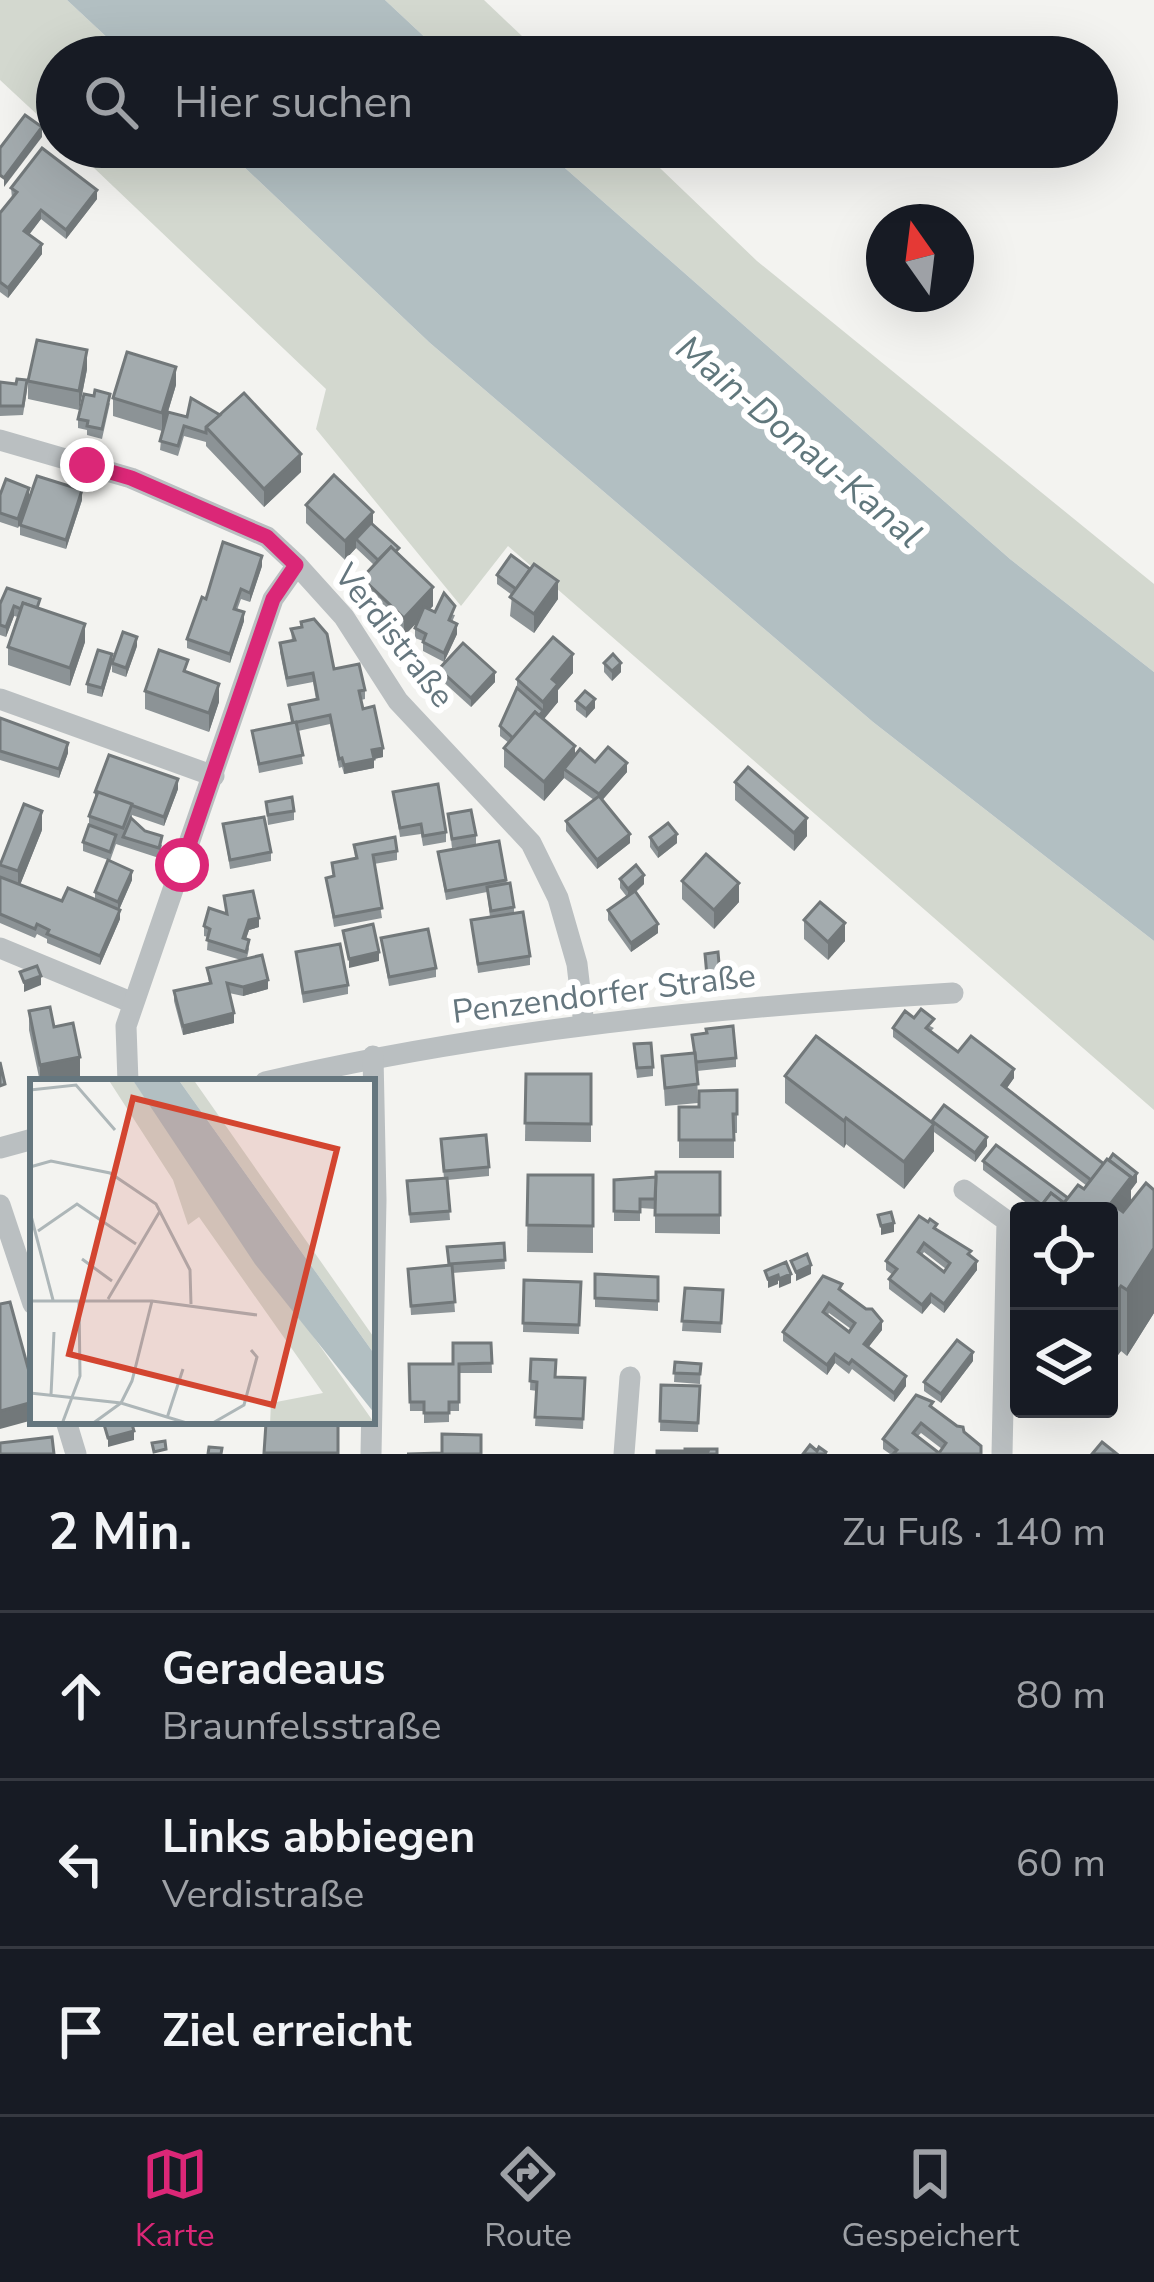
<!DOCTYPE html>
<html lang="de">
<head>
<meta charset="utf-8">
<style>
	:root { --surface:#171b24; --page:#20242c; --text:#f1f3f6; --muted:#9ea1a6; --line:#363941; --accent:#db2777 }
	body { margin:0; font-family:"Nunito Sans",sans-serif; background:var(--page); color:var(--text) }
	.controls { position:absolute; right:36px; bottom:36px; display:grid; overflow:hidden; border-radius:12px; box-shadow:0 12px 48px #0002 }
	.controls button { width:108px; height:108px; display:grid; place-items:center; padding:0; border:0; border-bottom:3px solid var(--line); background:var(--surface); color:var(--text); font:60px sans-serif }
	.compass { position:absolute; left:866px; top:204px; width:108px; height:108px; border-radius:50%; background:var(--surface); box-shadow:0 12px 48px #0002; rotate:346deg }
	.stop { position:absolute; width:36px; height:36px; margin:-27px; border:9px solid #db2777; border-radius:50%; background:#fff }
	.stop.end { background:#db2777; border-color:#fff; box-shadow:0 3px 12px #0008 }
	.list { margin:0; padding:0; list-style:none }
	h2 { display:flex; justify-content:space-between; align-items:center; height:156px; margin:0; padding:0 48px; font-size:51px }
	h2 small { font-size:39px; font-weight:400; color:var(--muted) }
	.list li { display:grid; grid-template-columns:78px 1fr auto; gap:36px; align-items:center; box-sizing:border-box; height:168px; padding:0 48px; border-top:3px solid var(--line) }
	.list b { display:block; font-size:45px; white-space:nowrap }
	.list p { margin:0; font-size:39px; white-space:nowrap; color:var(--muted) }
	.list em { font-size:39px; font-style:normal; color:var(--muted) }
	.icon { flex:none; width:66px; height:66px; fill:none; stroke:currentColor; stroke-width:2; stroke-linecap:round; stroke-linejoin:round }
	.map { position:relative; flex:none; width:1154px; height:1454px; overflow:hidden }
	.search { position:absolute; background:var(--surface); box-shadow:0 12px 48px #0002; left:36px; right:36px; top:36px; height:132px; display:flex; align-items:center; gap:30px; box-sizing:border-box; padding:0 42px; border-radius:66px; color:var(--muted); font-size:45px }
	.sheet { height:660px; background:var(--surface) }
	nav { display:flex; justify-content:space-around; align-items:center; box-sizing:border-box; height:168px; border-top:3px solid var(--line); background:var(--surface); font-size:33px; color:var(--muted) }
	nav a { display:grid; justify-items:center; gap:6px }
	nav .on { color:var(--accent) }
	.map>svg:first-child { display:block }
</style>
</head>
<body>
<div class="map">
<svg width="1154" height="1454" viewBox="0 0 1154 1454">
	<rect width="100%" height="100%" fill="#f3f3f0"/>
	<!-- green -->
	<g fill="#d3d8cf">
		<path d="M0,0h67l61,57h-71v76l-57,-53z"/>
		<path d="M385,0h99l60,57h-98z"/>
		<path d="M72,147h151l207,196 443,379 281,219v169l-646,-564 -47,60 -145,-177 10,-40z"/>
		<path d="M541,147h97l119,114 397,323v88l-144,-113z"/>
	</g>
	<!-- water -->
	<g fill="#b2bfc2">
		<path d="M67,0h318l61,57h-318z"/>
		<path d="M223,147h318l469,412 144,113v269l-281,-219 -443,-379z"/>
	</g>
	<g fill="none" stroke-linecap="round" stroke-linejoin="round">
		<!-- street -->
		<g stroke="#babfc1" stroke-width="21">
			<path d="M0,440l131,38 136,59 30,28 47,52 54,84 133,142 27,55 19,66 7,61"/>
			<path d="M0,699l214,77"/>
			<path d="M0,948l133,55"/>
			<path d="M128,1082l-2,-56 147,-427 24,-34"/>
			<path d="M265,1082c225,-53 457,-75 688,-89"/>
			<path d="M0,1148l33,-9"/>
			<path d="M964,1190l43,31 -5,233"/>
			<path d="M0,1205l33,99"/>
			<path d="M66,1421l10,33"/>
			<path d="M371,1454l5,-254 -3,-144"/>
			<path d="M624,1454l6,-77"/>
		</g>
	</g>
	<!-- wall -->
	<g fill="#8c9396" fill-rule="evenodd">
		<path d="M11,188l86,11 -31,40 -25,-20 -12,16 13,19 -34,44 -8,-6v-79l12,-15z"/>
		<path d="M87,369l-8,41 -51,-11v-18z"/>
		<path d="M0,382l27,8 -4,25 -23,1z"/>
		<path d="M176,385l-8,27 133,60 -37,35 -58,-61v-4l-22,-6 -6,20 -18,-6 2,-19 -49,-15v-18z"/>
		<path d="M110,403l-8,36 -15,-4v-5l-9,-2v-9z"/>
		<path d="M0,495l29,2 -11,31 -18,-6z"/>
		<path d="M82,500l-16,49 -46,-14v-10z"/>
		<path d="M306,505l67,19 26,31 34,51 -4,4 26,5 -3,7 5,12 -13,28 -21,-11v-10l-8,-3v-10l3,-7 -14,15 -42,-40v-18l12,-13 -18,-17 -11,12 -39,-37z"/>
		<path d="M262,566l-12,36 -9,-3 -4,11 7,11 -14,42 -43,-15v-9l19,-40z"/>
		<path d="M530,569l28,30 -24,34 -24,-17 2,-21 -15,-11v-9z"/>
		<path d="M0,604l40,5 45,33 -15,44 -62,-21v-18l10,-30 -4,-1 -8,21 -6,-2z"/>
		<path d="M301,622l33,47 31,21v9l-4,1 2,9 20,48 -9,2v9l-30,6 -2,-7 -3,1 -9,-44 -32,7 5,33 -44,9 -7,-42 39,-8 -2,-18 27,-5 -3,-18 -26,5 -7,-35v-9l12,-2 -1,-12 10,-2z"/>
		<path d="M137,646l-11,31 -14,-5v-9z"/>
		<path d="M604,663l17,9 -9,9 -8,-9z"/>
		<path d="M112,664l-10,33 -15,-4v-9z"/>
		<path d="M439,669l56,13 -24,25 -32,-29z"/>
		<path d="M188,673l31,29 -10,30 -64,-23v-18z"/>
		<path d="M573,673l-15,17v12l-15,17 32,37 52,16 -25,28 28,43 -33,26 -31,-38v-10l28,-21 -30,-22 -20,23 -40,-34v-19l5,-5 -9,-7v-10l17,-38v-9z"/>
		<path d="M576,701l19,7 -9,10 -10,-8z"/>
		<path d="M0,718l68,35 -9,25 -59,-18z"/>
		<path d="M735,782l72,54 -13,15 -59,-51z"/>
		<path d="M178,789l-14,37 -32,-11v4l30,26 -3,13 -43,-14 -6,17 22,19 -13,30 1,9 -20,46 -53,-22v-4l-10,-5 -2,4 -35,-15v-58l42,-35 -22,55 42,16 33,-2v-7l13,-32 -25,-9v-9l6,-17v-9l6,-17v-7z"/>
		<path d="M393,792l53,40v10l-23,4 -2,-12 -21,3z"/>
		<path d="M266,802l28,9v9l-26,5z"/>
		<path d="M448,814l28,21v10l-24,3z"/>
		<path d="M223,824l48,28v9l-41,8z"/>
		<path d="M650,837l27,6 -19,15 -8,-11z"/>
		<path d="M354,845l43,6v9l-23,4 8,54 -48,9 -8,-49 7,-2 -1,-13 23,-5z"/>
		<path d="M438,852l68,28 8,27v7l16,42v9l-52,8 -7,-53 19,-3 -3,-25 -41,8z"/>
		<path d="M620,879l24,5 -8,8 22,41 -27,19 -23,-32v-10l19,-13 -7,-9z"/>
		<path d="M682,881l57,21 -25,27 -32,-30z"/>
		<path d="M224,896l35,31 -10,3 -3,9 3,10 -2,9 21,31 -25,7 -14,-3 5,30 -51,12 -9,-34v-10l35,-8 -2,-15 34,-8 -34,-10 1,-13 -4,-1v-10l22,-13z"/>
		<path d="M804,920l41,21 -17,19 -24,-21z"/>
		<path d="M381,938l55,30v9l-47,9z"/>
		<path d="M296,952l52,33v9l-45,9z"/>
		<path d="M705,963l15,12v9l-13,1z"/>
		<path d="M29,1011l25,16 26,49 -40,6 -11,-52z"/>
		<path d="M914,1018l20,10 -3,3 27,21 56,26 -8,11 98,75 33,18 -6,8v13l23,-13v123l-27,43 -6,-5 -12,16v-156h-72l-54,-41v-9l85,37 19,-12 -194,-149v-9z"/>
		<path d="M634,1053l19,14v9l-16,2z"/>
		<path d="M662,1056l74,2v9l-39,4 1,32 -33,3z"/>
		<path d="M526,1074h65v68l-66,-1z"/>
		<path d="M785,1076l147,46 55,24 -12,16 -41,-30v19l-30,38 -58,-45 -2,4 -59,-45z"/>
		<path d="M737,1090v43h-3v25h-55v-51h20z"/>
		<path d="M441,1149l48,18v9l-42,4 3,40 -40,3 -3,-32 37,-13z"/>
		<path d="M720,1172v62l-65,-1v-24l-15,-1v13h-26v-41z"/>
		<path d="M528,1175h65v78l-66,-1z"/>
		<path d="M937,1230l34,26 6,14 -33,43 -13,-10 -9,11 -33,-25v-10l4,-4 -7,-5v-9zM924,1252l22,17 -2,3 -22,-17z"/>
		<path d="M504,1243l1,26 -53,4 3,39 -44,3 -3,-46 40,-3 -1,-19z"/>
		<path d="M658,1277v34l-63,-4v-9z"/>
		<path d="M524,1280l57,2 -2,52 -56,-2z"/>
		<path d="M685,1288l38,2 -2,43 -39,-2z"/>
		<path d="M842,1291l40,39 -14,17 38,39 -12,16 -42,-33 -3,5 -14,-11 -8,12 -44,-34v-9zM829,1313l22,16 -2,3 -22,-16z"/>
		<path d="M491,1343l1,30h-33v38h-10v11l-25,1v-12h-14l-1,-47h44z"/>
		<path d="M531,1359l24,18 30,1 -2,51 -48,-3 2,-35 -7,-1z"/>
		<path d="M973,1361l-32,42 -17,-12v-9z"/>
		<path d="M675,1362l26,2 -1,20 -26,-2z"/>
		<path d="M661,1385l39,1 -2,46 -38,-1z"/>
		<path d="M933,1408l31,24 17,22h-91l-7,-5v-10zM921,1433l21,16 -3,4 -21,-17z"/>
		<path d="M267,1421h69l2,2v31h-74l2,-31z"/>
	</g>
	<!-- shaded-wall -->
	<g fill="#72787a">
		<path d="M42,127v10l-38,50v-9z"/>
		<path d="M97,190v9l-31,40v-9z"/>
		<path d="M41,210v9l-17,22v-10z"/>
		<path d="M42,244v10l-34,44v-10z"/>
		<path d="M87,350v19l-8,41v-19z"/>
		<path d="M176,367v18l-14,46v-18z"/>
		<path d="M301,454v18l-37,35v-18z"/>
		<path d="M29,488v9l-11,31v-9z"/>
		<path d="M82,490v10l-16,49v-9z"/>
		<path d="M373,512v18l-17,9v9l-11,12v-19z"/>
		<path d="M262,556v10l-12,36v-9z"/>
		<path d="M558,581v18l-24,34v-19z"/>
		<path d="M433,587v19l-29,30v-18z"/>
		<path d="M14,606v10l-8,21v-10z"/>
		<path d="M244,612v9l-14,42v-9z"/>
		<path d="M85,624v18l-15,44v-18z"/>
		<path d="M457,624v10l-13,28v-9z"/>
		<path d="M137,637v9l-11,31v-9z"/>
		<path d="M112,654v10l-10,33v-9z"/>
		<path d="M573,654v19l-15,17v12l-40,49 25,-40v-9l9,-23z"/>
		<path d="M621,663v9l-9,9v-10z"/>
		<path d="M495,672v10l-24,25v-9z"/>
		<path d="M219,684v18l-10,30v-19z"/>
		<path d="M595,699v9l-9,10v-9z"/>
		<path d="M68,743v10l-9,25v-9z"/>
		<path d="M575,746v19l-11,4v9l-20,23v-19z"/>
		<path d="M383,748v9l-9,2v9l-30,6v-9l28,-15z"/>
		<path d="M627,763v9l-28,32v-10z"/>
		<path d="M178,779v10l-14,37v-9z"/>
		<path d="M42,811v19l-24,60v-19z"/>
		<path d="M807,818v18l-13,15v-18z"/>
		<path d="M630,834v9l-33,26v-9z"/>
		<path d="M677,834v9l-19,15v-9z"/>
		<path d="M132,871v9l-14,32v-10z"/>
		<path d="M644,875v9l-16,14v-9z"/>
		<path d="M739,883v19l-25,27v-19z"/>
		<path d="M120,910v9l-20,46v-9z"/>
		<path d="M259,918v9l-10,3 -6,17v-9l6,-18z"/>
		<path d="M845,923v18l-17,19v-18z"/>
		<path d="M658,924v9l-27,19v-9z"/>
		<path d="M379,952v9l-30,7v-9z"/>
		<path d="M41,976v9l-17,7v-10z"/>
		<path d="M268,980v9l-25,7v-9z"/>
		<path d="M234,1013v10l-51,12v-9z"/>
		<path d="M80,1057v19l-40,6v-17z"/>
		<path d="M1014,1069v9l-12,17v-10z"/>
		<path d="M846,1118v26l-2,4v-27z"/>
		<path d="M934,1124v27l-30,38v-27z"/>
		<path d="M987,1137v9l-12,16v-9z"/>
		<path d="M1137,1173v9l-6,8v52l-20,-39 20,-26z"/>
		<path d="M894,1223v9l-13,3v-9z"/>
		<path d="M1154,1248v65l-27,43v-66z"/>
		<path d="M977,1261v9l-33,43v-9z"/>
		<path d="M811,1265v9l-15,7v-9z"/>
		<path d="M791,1274v9l-12,5v-9z"/>
		<path d="M778,1275v9l-10,4v-9z"/>
		<path d="M1121,1286v65l-12,16v-65z"/>
		<path d="M931,1294v9l-9,11v-9z"/>
		<path d="M882,1321v9l-18,23v-9z"/>
		<path d="M973,1352v9l-32,42v-9z"/>
		<path d="M835,1354v9l-8,12v-10z"/>
		<path d="M906,1376v10l-12,16v-9z"/>
		<path d="M33,1402v18l-33,9v-18z"/>
		<path d="M131,1421h21l-21,6z"/>
		<path d="M134,1431v9l-26,7v-9z"/>
	</g>
	<!-- building -->
	<g fill="#a3abae" stroke="#72787a" stroke-width="3" fill-rule="evenodd">
		<path d="M25,115l17,12 -38,51 -4,-3v-27z"/>
		<path d="M42,148l55,42 -31,40 -25,-20 -17,21 18,13 -34,44 -8,-6v-69l17,-21 -6,-4z"/>
		<path d="M37,340l50,10 -8,41 -51,-10z"/>
		<path d="M127,352l49,15 -14,46 -49,-15z"/>
		<path d="M17,379l10,1 -4,26h-23v-24l16,2z"/>
		<path d="M95,390l15,4 -8,35 -15,-3 1,-5 -10,-2 6,-25 10,2z"/>
		<path d="M244,393l57,61 -37,35 -58,-62z"/>
		<path d="M191,398l29,17 -14,12v6l-22,-7 -6,20 -18,-5 8,-29 19,5z"/>
		<path d="M334,475l39,37 -28,29 -39,-36z"/>
		<path d="M37,476l45,14 -16,50 -46,-15z"/>
		<path d="M6,479l23,9 -11,31 -18,-6v-18z"/>
		<path d="M371,523l28,25 -4,4 -4,-5 -13,13 -22,-21z"/>
		<path d="M223,542l39,14 -12,37 -9,-4 -7,20 10,3 -14,42 -43,-15 15,-42 4,2z"/>
		<path d="M391,547l42,40 -29,31 -42,-40z"/>
		<path d="M511,555l19,14 -14,20 -19,-14z"/>
		<path d="M534,564l24,17 -24,33 -24,-17z"/>
		<path d="M7,588l33,11 -3,9 -14,-5 -2,6 -7,-3 -8,21 -6,-2v-21z"/>
		<path d="M444,593l11,13 -6,14 8,4 -13,29 -21,-11 3,-8 -11,-6 9,-21 11,5z"/>
		<path d="M23,603l62,21 -15,44 -62,-21z"/>
		<path d="M314,619l13,15 7,35 25,-5 6,26 -6,1 4,18 11,-3 9,42 -11,2 2,9 -30,6 -2,-7 -3,1 -9,-44 -37,8 -4,-18 29,-6 -5,-26 -26,5 -7,-35 15,-3 -4,-11 11,-2 -1,-5z"/>
		<path d="M123,632l14,5 -11,31 -14,-5z"/>
		<path d="M553,637l20,17 -21,25 6,5 -15,18 -26,-23z"/>
		<path d="M463,643l32,29 -24,26 -32,-29z"/>
		<path d="M98,650l14,4 -10,34 -15,-4z"/>
		<path d="M159,650l29,10 -4,11 35,13 -10,29 -64,-22z"/>
		<path d="M613,654l8,9 -9,8 -8,-8z"/>
		<path d="M517,688l26,23 -4,5 -4,-4 -22,26 -13,-12z"/>
		<path d="M585,691l10,8 -9,10 -10,-8z"/>
		<path d="M535,712l40,34 -31,36 -40,-34z"/>
		<path d="M0,718l68,25 -9,26 -59,-18z"/>
		<path d="M296,722l7,33 -44,9 -7,-33z"/>
		<path d="M608,747l19,16 -28,31 -35,-25 16,-20 15,13z"/>
		<path d="M109,755l69,24 -14,38 -69,-25z"/>
		<path d="M748,767l59,51 -13,15 -59,-51z"/>
		<path d="M438,784l8,48 -23,4 -2,-12 -21,4 -7,-36z"/>
		<path d="M98,792l34,12 -9,24 -34,-12z"/>
		<path d="M599,796l31,38 -33,26 -31,-39z"/>
		<path d="M292,797l2,14 -26,4 -2,-13z"/>
		<path d="M24,804l18,7 -24,60 -18,-6z"/>
		<path d="M471,810l5,25 -24,4 -4,-25z"/>
		<path d="M264,817l7,35 -41,8 -7,-36z"/>
		<path d="M131,818l14,13 17,5 -3,12 -36,-11z"/>
		<path d="M668,823l9,11 -19,15 -8,-12z"/>
		<path d="M89,825l27,10 -6,17 -27,-10z"/>
		<path d="M395,837l2,14 -24,4 9,53 -48,9 -8,-39 8,-2 -2,-13 25,-5 -3,-13z"/>
		<path d="M499,841l7,39 -60,11 -8,-39z"/>
		<path d="M706,854l33,29 -25,27 -32,-29z"/>
		<path d="M108,860l24,11 -14,31 -23,-10z"/>
		<path d="M636,865l8,10 -16,14 -8,-10z"/>
		<path d="M0,877l62,24 6,-13 52,22 -20,46 -53,-22 2,-4 -12,-6 -2,5 -35,-15z"/>
		<path d="M510,883l4,24 -23,4 -4,-24z"/>
		<path d="M253,891l6,27 -10,2 -6,18 6,2 -3,12 -39,-12 3,-11 -6,-3 5,-18 18,6 -3,-18z"/>
		<path d="M635,891l23,33 -27,19 -23,-33z"/>
		<path d="M820,902l25,21 -17,19 -24,-22z"/>
		<path d="M523,912l7,44 -52,8 -7,-44z"/>
		<path d="M373,924l6,28 -30,7 -6,-28z"/>
		<path d="M428,929l8,39 -47,9 -8,-39z"/>
		<path d="M340,944l8,41 -45,8 -7,-41z"/>
		<path d="M718,952l2,23 -13,1 -2,-22z"/>
		<path d="M262,955l6,25 -25,7 -16,-4 7,30 -51,13 -9,-35 37,-8 -4,-15z"/>
		<path d="M37,966l4,10 -17,6 -4,-10z"/>
		<path d="M50,1007l4,20 19,-4 7,34 -40,8 -11,-54z"/>
		<path d="M921,1009l13,10 -8,9 32,24 13,-16 43,33 -12,16 102,79 -13,16 -198,-152 12,-17 9,7z"/>
		<path d="M733,1026l3,32 -40,4 -4,-27 15,-2 -1,-4z"/>
		<path d="M816,1036l118,88 -30,38 -58,-44 -2,3 -59,-45z"/>
		<path d="M651,1043l2,24 -16,1 -3,-24z"/>
		<path d="M695,1053l3,31 -33,4 -3,-32z"/>
		<path d="M0,1062l5,22 -5,2z"/>
		<path d="M526,1074h65v50l-66,-1z"/>
		<path d="M737,1090v24h-4l1,26h-55v-33h20v-16z"/>
		<path d="M944,1105l43,32 -12,16 -43,-32z"/>
		<path d="M486,1135l3,32 -45,4 -3,-32z"/>
		<path d="M996,1145l72,53 -4,5 -13,-10 -9,12 -59,-44z"/>
		<path d="M1113,1154l24,19 -6,8v-4l-22,-17z"/>
		<path d="M1107,1159l24,18 -20,26 12,9 23,-29 8,7v58l-27,42 -6,-4 -12,16v-91h-72l14,-18 13,10 14,-18 6,4z"/>
		<path d="M656,1172h64v43h-65z"/>
		<path d="M528,1175h65v51l-66,-1z"/>
		<path d="M656,1177l-1,22h-15v13l-26,-1v-31z"/>
		<path d="M447,1178l3,33 -40,3 -3,-33z"/>
		<path d="M891,1212l3,11 -13,3 -3,-11z"/>
		<path d="M919,1216l9,6 2,-3 7,5 -3,4 37,23 -3,3 9,7 -33,43 -13,-10 -9,11 -33,-26 8,-10 -11,-8zM924,1243l26,20 -6,9 -26,-20z"/>
		<path d="M504,1243l1,17 -56,4 -2,-17z"/>
		<path d="M807,1254l4,11 -15,7 -5,-11z"/>
		<path d="M786,1262l5,12 -12,5 -1,-4 -10,4 -3,-8z"/>
		<path d="M452,1265l3,37 -44,4 -3,-37z"/>
		<path d="M595,1274l63,3v24l-63,-3z"/>
		<path d="M823,1276l19,8 -3,5 27,20h6l10,12 -18,23 42,32 -12,17 -42,-33 -3,4 -14,-10 -8,11 -44,-33zM829,1303l26,20 -6,9 -26,-20z"/>
		<path d="M524,1280l57,2 -2,43 -56,-2z"/>
		<path d="M685,1288l38,2 -2,33 -39,-2z"/>
		<path d="M10,1302l23,84v16l-33,9v-107z"/>
		<path d="M957,1340l16,12 -32,42 -17,-12z"/>
		<path d="M453,1343h38l1,20 -33,1v38h-10v11h-25v-11h-14l-1,-38h44z"/>
		<path d="M531,1359l25,1 -1,17 30,1 -2,41 -48,-2 2,-35 -7,-1z"/>
		<path d="M675,1362l26,2 -1,10 -26,-1z"/>
		<path d="M661,1385l39,1 -2,37 -38,-2z"/>
		<path d="M916,1395l17,7 -3,4 27,20 6,1 1,5 17,14v8h-88l4,-4 -14,-11zM921,1423l25,20 -7,10 -26,-20z"/>
		<path d="M103,1421h28l3,10 -26,7z"/>
		<path d="M266,1423h72v30h-74z"/>
		<path d="M442,1434l39,1v19h-74l35,-1z"/>
		<path d="M52,1437l2,17h-54v-11z"/>
		<path d="M165,1441l1,8 -12,3 -2,-9z"/>
		<path d="M1102,1442l15,12h-25z"/>
		<path d="M810,1445l7,6 2,-4 7,5 -1,2h-22z"/>
		<path d="M209,1447l13,1 -1,6h-13z"/>
		<path d="M685,1449h32v5h-10l1,-3h-23z"/>
		<path d="M657,1451h51l-1,3h-50z"/>
	</g>
	<g fill="none" stroke-linecap="round" stroke-linejoin="round">
		<!-- route -->
		<path stroke="#db2777" stroke-width="15" d="M87,465l44,13 136,59 29,28 -23,34 -91,266"/>
	</g>
	<g text-anchor="middle" dominant-baseline="central" stroke-width="12" stroke-linejoin="round" paint-order="stroke">
		<!-- street labels -->
		<g font-size="33" fill="#65767e" stroke="#fff">
			<text transform="translate(394 636) rotate(52)">Verdistraße</text>
			<text transform="translate(604 994) rotate(-7)">Penzendorfer Straße</text>
		</g>
		<!-- water labels -->
		<g font-size="36" font-style="italic" fill="#60777c" stroke="#fff">
			<text transform="translate(799 442) rotate(40)">Main-Donau-Kanal</text>
		</g>
	</g>
	<!-- overview -->
	<g transform="translate(30 1079)">
		<rect width="345" height="345" fill="#f3f3f0"/>
		<path d="M78,0h24l243,345h-105l1,-21 52,-10 -124,-176 -11,8 -15,-45zM148,0h15l182,260v16z" fill="#d3d8cf"/>
		<path d="M102,0h46l197,276v59l-120,-150z" fill="#b2bfc2"/>
		<path fill="none" stroke="#adb6b8" stroke-width="3" d="M0,11l46,-5 39,45M0,88l21,-6 59,12 46,31 34,66 1,34M0,133l23,88M8,152l39,-27 59,40M52,180l30,22M78,220l52,-88M0,222h122l105,14M0,314l91,10 69,21M21,316l3,-63M137,339l16,-49M32,345l18,-48 -1,-76M62,345l29,-21 11,-22 20,-80M181,345l33,-19 13,-48 -6,-7"/>
		<path fill="#d34530" fill-opacity="0.15" stroke="#d34530" stroke-width="6" d="M103,19l204,51 -64,256 -204,-51z"/>
		<rect width="345" height="345" fill="none" stroke="#65767e" stroke-width="6"/>
	</g>
</svg>
<div class="controls">
<button><svg class="icon" aria-label="locate" viewBox="0 0 24 24"><circle cx="12" cy="12" r="6"/><path d="M12 2v4M12 18v4M2 12h4M18 12h4"/></svg></button>
<button><svg class="icon" aria-label="layers" viewBox="0 0 24 24"><path d="M12 4l9 5-9 5-9-5zM3 14l9 5 9-5"/></svg></button>
</div>
<svg class="compass" viewBox="-18 -18 36 36"><path d="M0-13l5 13h-10z" fill="#e53935"/><path d="M0 13l5-13h-10z" fill="#9ea1a6"/></svg>
<div class="stop" style="left:182px;top:865px"></div>
<div class="stop end" style="left:87px;top:465px"></div>
<div class="search"><svg class="icon" aria-label="search" viewBox="0 0 24 24"><circle cx="10" cy="10" r="6"/><path d="M15 15l6 6"/></svg>Hier suchen</div>
</div>
<section class="sheet">
<h2>2 Min.<small>Zu Fuß · 140 m</small></h2>
<ul class="list">
<li><svg class="icon" aria-label="ahead" viewBox="0 0 24 24"><path d="M12 20V5M6 11l6-6 6 6"/></svg><div><b>Geradeaus</b><p>Braunfelsstraße</p></div><em>80 m</em></li>
<li><svg class="icon" aria-label="left" viewBox="0 0 24 24"><path d="M17 20v-9H6M10 6l-5 5 5 5"/></svg><div><b>Links abbiegen</b><p>Verdistraße</p></div><em>60 m</em></li>
<li><svg class="icon" aria-label="arrive" viewBox="0 0 24 24"><path d="M6 21V4h12l-3 4 3 4H6"/></svg><div><b>Ziel erreicht</b></div></li>
</ul>
</section>
<nav>
<a class="on"><svg class="icon" aria-label="map" viewBox="0 0 24 24"><path d="M3 6l6-2 6 2 6-2v14l-6 2-6-2-6 2zM9 4v14M15 6v14"/></svg>Karte</a>
<a><svg class="icon" aria-label="directions" viewBox="0 0 24 24"><path d="M12 3l9 9-9 9-9-9zM9 14v-3h6M13 9l2 2-2 2"/></svg>Route</a>
<a><svg class="icon" aria-label="saved" viewBox="0 0 24 24"><path d="M7 4h10v16l-5-4-5 4z"/></svg>Gespeichert</a>
</nav>
</body>
</html>
